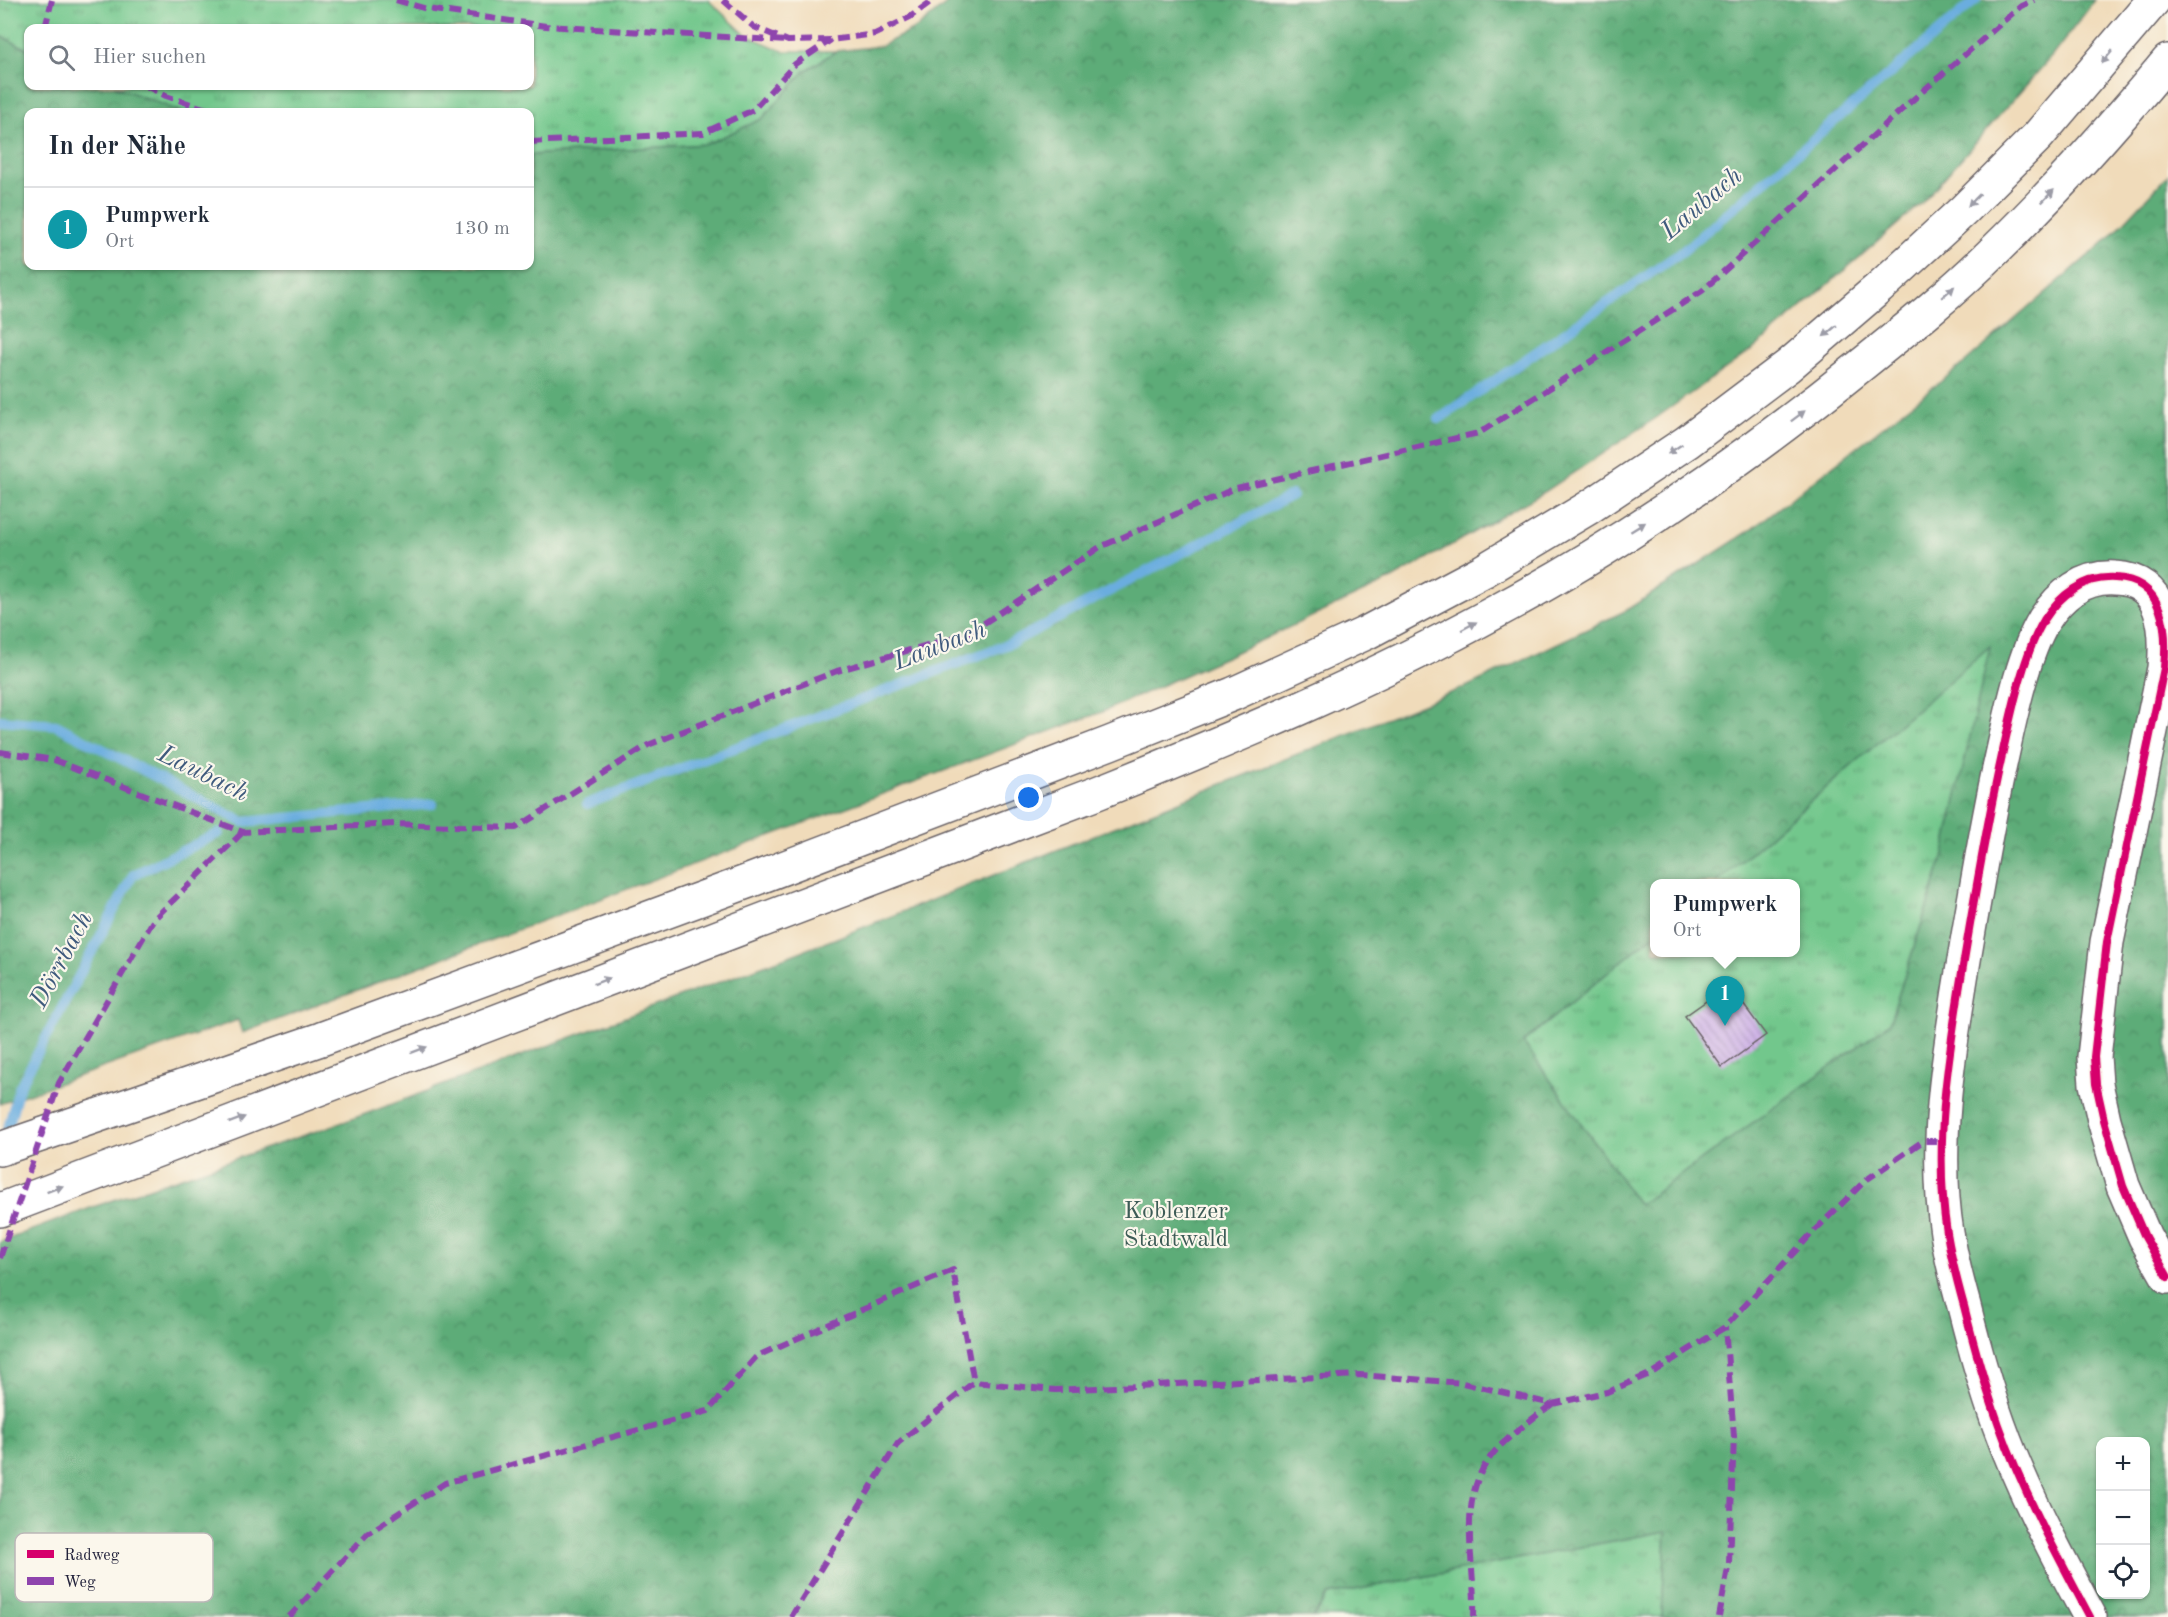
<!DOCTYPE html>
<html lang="de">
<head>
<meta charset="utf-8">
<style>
	:root { --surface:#fff; --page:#f2f2f3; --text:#1f2937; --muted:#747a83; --line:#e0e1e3; --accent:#0b8043 }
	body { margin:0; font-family:"Old Standard TT",serif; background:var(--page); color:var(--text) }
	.controls { position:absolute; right:18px; bottom:18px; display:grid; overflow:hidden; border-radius:12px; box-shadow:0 2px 4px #0004 }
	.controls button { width:54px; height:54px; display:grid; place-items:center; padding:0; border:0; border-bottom:2px solid var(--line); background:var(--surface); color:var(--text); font:30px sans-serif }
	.you { position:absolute; left:1029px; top:798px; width:21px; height:21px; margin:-15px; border:4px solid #fff; border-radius:50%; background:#1a73e8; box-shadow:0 0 0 9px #1a73e833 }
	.badge { display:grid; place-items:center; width:39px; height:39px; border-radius:50%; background:var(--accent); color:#fff; font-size:20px; font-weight:700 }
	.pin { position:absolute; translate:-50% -50px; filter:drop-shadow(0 2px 3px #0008) }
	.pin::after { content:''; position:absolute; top:32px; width:21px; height:18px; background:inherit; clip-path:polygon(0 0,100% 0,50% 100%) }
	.popup { position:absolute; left:1650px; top:879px; width:150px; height:78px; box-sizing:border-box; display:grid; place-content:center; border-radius:12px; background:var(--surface); filter:drop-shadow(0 2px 4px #0005); font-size:20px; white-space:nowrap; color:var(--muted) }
	.popup b { font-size:22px; color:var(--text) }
	.popup::after { content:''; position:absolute; left:50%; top:100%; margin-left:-12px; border:12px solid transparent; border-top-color:var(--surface) }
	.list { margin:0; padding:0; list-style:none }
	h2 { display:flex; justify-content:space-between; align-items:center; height:78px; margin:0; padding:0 24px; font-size:26px }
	h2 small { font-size:20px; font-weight:400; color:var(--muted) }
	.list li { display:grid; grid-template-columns:39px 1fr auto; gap:18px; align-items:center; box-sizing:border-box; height:84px; padding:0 24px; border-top:2px solid var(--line) }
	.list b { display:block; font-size:22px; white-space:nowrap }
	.list p { margin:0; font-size:20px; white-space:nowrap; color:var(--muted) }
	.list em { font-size:20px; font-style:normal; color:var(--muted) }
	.icon { flex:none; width:33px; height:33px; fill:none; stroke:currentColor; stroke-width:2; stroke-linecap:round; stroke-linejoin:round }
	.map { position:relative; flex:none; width:2168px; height:1617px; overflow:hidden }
	.search { position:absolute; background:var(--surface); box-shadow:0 2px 4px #0004; left:24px; top:24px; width:510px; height:66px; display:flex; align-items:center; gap:15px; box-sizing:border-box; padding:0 21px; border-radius:12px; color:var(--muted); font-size:22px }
	.panel { position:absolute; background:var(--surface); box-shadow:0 2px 4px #0004; left:24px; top:108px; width:510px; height:162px; border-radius:12px }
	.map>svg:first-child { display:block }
</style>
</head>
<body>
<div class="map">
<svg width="2168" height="1617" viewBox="0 0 2168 1617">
	<defs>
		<pattern id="grass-tufts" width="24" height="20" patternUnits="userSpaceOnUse" patternTransform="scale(1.5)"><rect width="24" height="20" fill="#72c78c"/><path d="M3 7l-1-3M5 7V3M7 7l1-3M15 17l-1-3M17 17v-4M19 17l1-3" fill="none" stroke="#5da174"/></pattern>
		<pattern id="forest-crowns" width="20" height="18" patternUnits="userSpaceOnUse" patternTransform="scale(1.5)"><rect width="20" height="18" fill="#5dac78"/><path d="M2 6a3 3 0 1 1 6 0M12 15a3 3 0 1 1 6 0" fill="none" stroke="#4c8c64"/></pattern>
		<pattern id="building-back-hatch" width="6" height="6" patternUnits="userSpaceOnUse" patternTransform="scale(1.5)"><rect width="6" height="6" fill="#cfb4e6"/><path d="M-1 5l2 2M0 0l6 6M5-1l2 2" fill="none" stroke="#b19ac6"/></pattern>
	</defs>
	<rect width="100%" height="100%" fill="#fbf7ec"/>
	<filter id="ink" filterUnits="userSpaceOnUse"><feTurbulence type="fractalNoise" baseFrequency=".0167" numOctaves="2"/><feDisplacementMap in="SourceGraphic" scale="12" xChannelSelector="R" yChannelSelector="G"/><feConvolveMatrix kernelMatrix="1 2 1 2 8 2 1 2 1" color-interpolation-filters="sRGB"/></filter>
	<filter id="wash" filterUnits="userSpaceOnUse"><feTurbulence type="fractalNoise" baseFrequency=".008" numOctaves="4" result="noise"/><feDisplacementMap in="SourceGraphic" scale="24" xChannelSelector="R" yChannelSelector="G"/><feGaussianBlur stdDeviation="1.35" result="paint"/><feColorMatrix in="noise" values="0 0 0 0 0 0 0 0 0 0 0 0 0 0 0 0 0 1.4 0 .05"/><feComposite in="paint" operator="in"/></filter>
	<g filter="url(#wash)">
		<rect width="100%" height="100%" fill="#f0dbba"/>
		<!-- grass -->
		<g fill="url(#grass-tufts)" stroke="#4a7464" stroke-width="1.5">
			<path d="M0,0h708l38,35 37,16h53l-31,20 -43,48 -55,25 -177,11v-43h-348l-68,-26h416v-58h-502v21l-28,-13z"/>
			<path d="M1991,645l-48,213 -54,166 -250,181 -116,-163 131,-107v17h142v-68l-80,-1z"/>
			<path d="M1666,1531l-4,86h-349l15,-22z"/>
		</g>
		<!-- forest -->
		<g fill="url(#forest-crowns)" stroke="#40675a" stroke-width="1.5" fill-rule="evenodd">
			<path d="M951,0h1144l-43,56 -130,147 -166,144 -100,71 -110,73 -156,89 -160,75 -128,57 -860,321 -4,-13 -238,84v-1068l28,13v37h86l68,26h-154v154h502v-111l177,-11 55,-25 43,-48 31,-20 45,-5 37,-19z"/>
			<path d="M2168,175v1442h-506l4,-86 -338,64 -15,22h-1313v-375l93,-35 259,-88 477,-178 639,-255 157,-75 123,-79 219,-171 144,-125zM1990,646l-47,212 -54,166 -250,181 -116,-163 131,-107v-51l62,-1zM2100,1442h46v152h-46z"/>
		</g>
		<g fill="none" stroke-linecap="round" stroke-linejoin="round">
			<!-- stream -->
			<g stroke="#6aaddf" stroke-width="10">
				<path d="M1439,419l244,-168 293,-251"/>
				<path d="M0,720l56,5 187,97 190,-18"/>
				<path d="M587,804l424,-161 281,-148"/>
				<path d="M4,1142l15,-54 114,-213 86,-42"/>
			</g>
		</g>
		<g id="blocks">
			<!-- building -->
			<path fill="url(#building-back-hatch)" d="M1729,985l37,50 -44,32 -37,-51z"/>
		</g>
	</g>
	<g filter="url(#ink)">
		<use href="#blocks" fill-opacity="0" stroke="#6a6367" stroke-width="1.5"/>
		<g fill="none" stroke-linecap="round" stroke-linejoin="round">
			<defs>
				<path id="minor" d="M2090,1617c-33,-62 -67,-125 -91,-192 -14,-39 -25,-79 -35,-119 -7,-25 -13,-49 -17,-73 -14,-88 2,-180 16,-267 11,-66 22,-132 36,-197 10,-44 22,-111 45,-149 16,-25 40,-44 71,-42 49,2 53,51 49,90l-57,274 -13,115 2,27 8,36 19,66 22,51 23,40"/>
				<g id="highway">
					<path d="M0,1149l321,-110 428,-158 361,-138 123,-49 133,-61 117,-62 105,-63 99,-66 101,-76 91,-78 85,-78 74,-74 116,-136"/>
					<path d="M0,1210l1097,-417c137,-55 273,-112 402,-183 128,-69 247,-152 360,-243 45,-36 95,-76 135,-116 62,-60 119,-124 174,-190"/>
				</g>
			</defs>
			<!-- minor casing -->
			<use href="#minor" stroke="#6a6367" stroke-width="36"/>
			<!-- highway casing -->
			<use href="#highway" stroke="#6a6367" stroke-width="36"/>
			<!-- minor -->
			<use href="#minor" stroke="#fff" stroke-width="33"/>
			<!-- highway -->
			<use href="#highway" stroke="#fff" stroke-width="33"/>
			<!-- quiet -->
			<g stroke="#8e44ad" stroke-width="6" stroke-dasharray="12 6" stroke-linecap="butt">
				<path d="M396,0l31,9 119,17 242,15"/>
				<path d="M723,0l31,27 34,14 43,-1 44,-6 35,-17 23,-17"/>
				<path d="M45,28l7,-28"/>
				<path d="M146,86l20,10 50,16"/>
				<path d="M530,142l173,-9 50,-23 42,-46 36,-24"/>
				<path d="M0,752l54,8 189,72 151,-8 122,4 132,-83 189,-74 132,-38 131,-86 136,-59 243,-55 223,-142 206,-187 113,-98 13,-6"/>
				<path d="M0,1258l59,-175 95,-164 89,-87"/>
				<path d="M289,1617l79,-84 77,-50 263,-72 49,-55 196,-86 21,112"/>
				<path d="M791,1617l107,-174 76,-61 81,8 305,-15 103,8 89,21 55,-12 43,-18 75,-47 89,-96 52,-51 57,-39h19"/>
				<path d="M1474,1617c2,-59 -22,-125 27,-172 16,-15 34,-28 51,-41"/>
				<path d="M1719,1617l10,-54 5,-127 -9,-109"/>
			</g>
			<defs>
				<path id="cycleway" d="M2090,1617c-33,-62 -67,-125 -91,-192 -14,-39 -25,-79 -35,-119 -7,-25 -13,-49 -17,-73 -14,-88 2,-180 16,-267 11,-66 22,-132 36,-197 10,-44 22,-111 45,-149 16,-25 40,-44 71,-42 49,2 53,51 49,90l-57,274 -13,115 2,27 8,36 19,66 22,51 23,40"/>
			</defs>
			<!-- cycleway casing -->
			<use href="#cycleway" stroke="#fbf7ec" stroke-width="11"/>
			<!-- cycleway -->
			<use href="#cycleway" stroke="#d6006c" stroke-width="8"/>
		</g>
		<!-- one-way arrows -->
		<defs><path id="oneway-solid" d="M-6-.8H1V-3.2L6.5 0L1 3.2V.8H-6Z" transform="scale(1.5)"/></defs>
		<g fill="#9c9ca7">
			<use href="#oneway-solid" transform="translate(2107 57) rotate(130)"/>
			<use href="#oneway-solid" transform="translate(2048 196) rotate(-46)"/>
			<use href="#oneway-solid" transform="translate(1974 200) rotate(135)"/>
			<use href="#oneway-solid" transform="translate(1948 292) rotate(-41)"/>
			<use href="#oneway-solid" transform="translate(1830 331) rotate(140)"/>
			<use href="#oneway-solid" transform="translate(1798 416) rotate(-37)"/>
			<use href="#oneway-solid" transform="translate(1675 449) rotate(146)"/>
			<use href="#oneway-solid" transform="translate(1638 527) rotate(-32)"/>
			<use href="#oneway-solid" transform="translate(1469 626) rotate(-28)"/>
			<use href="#oneway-solid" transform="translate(602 981) rotate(-21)"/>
			<use href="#oneway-solid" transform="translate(419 1050) rotate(-21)"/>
			<use href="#oneway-solid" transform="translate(237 1120) rotate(-21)"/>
			<use href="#oneway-solid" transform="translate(55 1189) rotate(-21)"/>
		</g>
	</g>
	<g text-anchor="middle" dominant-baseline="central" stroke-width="4.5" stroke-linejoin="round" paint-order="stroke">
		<!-- park labels -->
		<g font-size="24" fill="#3e5c57" stroke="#fbf7ec">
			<text x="1176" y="1212">Koblenzer<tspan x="1176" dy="28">Stadtwald</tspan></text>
		</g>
		<!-- water labels -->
		<g font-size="26" font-style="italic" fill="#3f5a7d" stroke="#fbf7ec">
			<text transform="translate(1702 204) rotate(-40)">Laubach</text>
			<text transform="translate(940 646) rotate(-21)">Laubach</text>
			<text transform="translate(203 774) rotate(26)">Laubach</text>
			<text transform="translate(62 960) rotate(-62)">Dörrbach</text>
		</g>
	</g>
	<!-- legend -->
	<rect x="15" y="1533" width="198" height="69" rx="9" fill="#fbf7ec" stroke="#bab7b7" stroke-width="1.5"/>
	<rect x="27" y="1550" width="27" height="8" fill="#d6006c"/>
	<rect x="27" y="1577" width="27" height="8" fill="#8e44ad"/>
	<g font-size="16" fill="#22223b">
		<text x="64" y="1560">Radweg</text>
		<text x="64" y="1587">Weg</text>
	</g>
</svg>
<div class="controls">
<button>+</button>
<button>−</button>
<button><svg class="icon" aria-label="locate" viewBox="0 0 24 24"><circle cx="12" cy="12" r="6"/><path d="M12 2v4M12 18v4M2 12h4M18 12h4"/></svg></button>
</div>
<div class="you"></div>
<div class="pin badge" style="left:1725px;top:1026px;background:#0f9aa8">1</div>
<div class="popup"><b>Pumpwerk</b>Ort</div>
<div class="search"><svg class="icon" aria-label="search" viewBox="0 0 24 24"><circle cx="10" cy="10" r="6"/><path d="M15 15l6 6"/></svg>Hier suchen</div>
<section class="panel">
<h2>In der Nähe<small></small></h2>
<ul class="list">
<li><span class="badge" style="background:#0f9aa8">1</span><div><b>Pumpwerk</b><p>Ort</p></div><em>130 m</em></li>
</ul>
</section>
</div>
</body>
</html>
